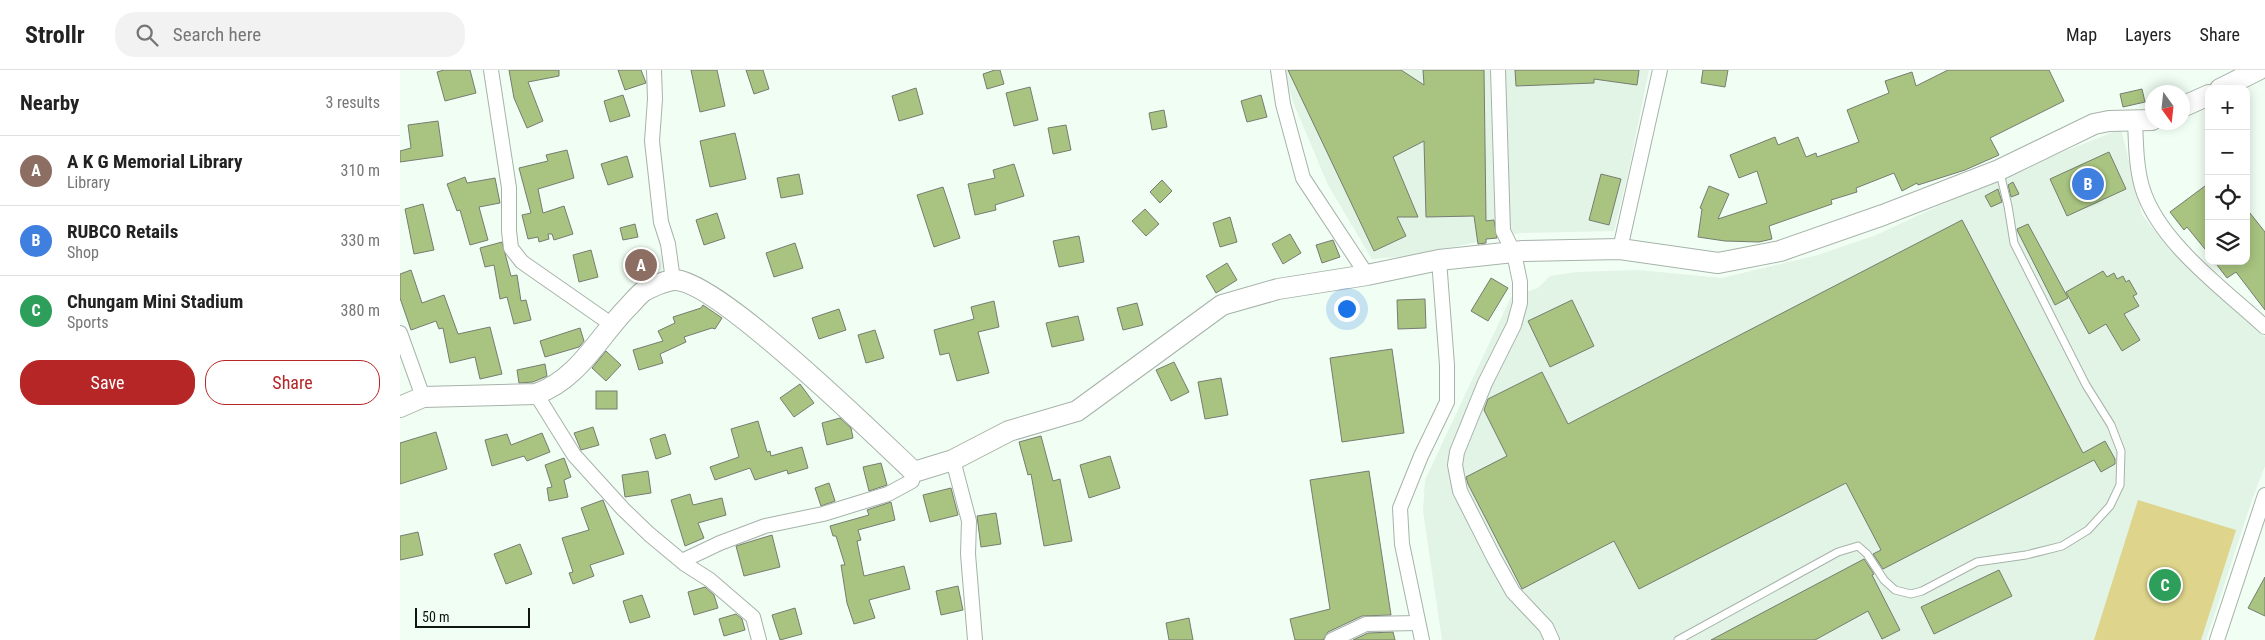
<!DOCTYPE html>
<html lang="en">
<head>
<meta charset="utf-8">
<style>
	:root { --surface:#fff; --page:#f2f2f2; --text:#222; --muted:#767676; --line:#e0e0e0; --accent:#b62627 }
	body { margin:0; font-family:"Roboto Condensed",sans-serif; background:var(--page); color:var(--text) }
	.controls { position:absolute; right:15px; top:15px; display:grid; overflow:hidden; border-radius:10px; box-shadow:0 2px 12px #0003 }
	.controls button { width:45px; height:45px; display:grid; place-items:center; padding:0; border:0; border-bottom:1px solid var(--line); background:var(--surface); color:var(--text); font:25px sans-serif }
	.compass { position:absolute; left:1745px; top:15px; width:45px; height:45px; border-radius:50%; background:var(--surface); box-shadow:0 2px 12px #0003; rotate:165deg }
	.scale { position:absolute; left:15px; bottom:12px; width:115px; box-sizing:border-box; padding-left:5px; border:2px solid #111512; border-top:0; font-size:14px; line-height:18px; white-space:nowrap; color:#111512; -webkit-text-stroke:4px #f1fef4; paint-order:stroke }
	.you { position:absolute; left:946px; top:238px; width:18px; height:18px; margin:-12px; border:4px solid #fff; border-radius:50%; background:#1a73e8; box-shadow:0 0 0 8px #1a73e833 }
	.badge { display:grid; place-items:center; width:32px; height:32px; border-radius:50%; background:var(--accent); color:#fff; font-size:16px; font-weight:700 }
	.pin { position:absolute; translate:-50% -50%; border:2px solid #fff; box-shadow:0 1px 5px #0006 }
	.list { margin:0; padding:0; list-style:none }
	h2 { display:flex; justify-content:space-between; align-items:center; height:65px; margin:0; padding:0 20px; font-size:21px }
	h2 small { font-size:16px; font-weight:400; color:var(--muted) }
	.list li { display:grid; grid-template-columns:32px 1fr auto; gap:15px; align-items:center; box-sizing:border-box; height:70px; padding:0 20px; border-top:1px solid var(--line) }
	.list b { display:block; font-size:19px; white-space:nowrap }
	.list p { margin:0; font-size:16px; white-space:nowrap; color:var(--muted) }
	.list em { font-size:16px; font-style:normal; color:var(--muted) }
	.actions { display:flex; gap:10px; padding:15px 20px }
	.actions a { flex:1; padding:11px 0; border:1px solid var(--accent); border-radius:20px; text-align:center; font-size:18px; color:var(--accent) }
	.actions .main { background:var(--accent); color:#fff }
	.icon { flex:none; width:28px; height:28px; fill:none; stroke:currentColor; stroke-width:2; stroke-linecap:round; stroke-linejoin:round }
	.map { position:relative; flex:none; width:1865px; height:570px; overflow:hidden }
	header { display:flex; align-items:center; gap:30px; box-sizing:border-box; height:70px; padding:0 25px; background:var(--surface); border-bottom:1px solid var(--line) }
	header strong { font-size:24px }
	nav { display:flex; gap:28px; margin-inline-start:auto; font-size:18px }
	.search { width:350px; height:45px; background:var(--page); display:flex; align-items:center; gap:12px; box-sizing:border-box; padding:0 18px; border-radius:20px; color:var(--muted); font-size:19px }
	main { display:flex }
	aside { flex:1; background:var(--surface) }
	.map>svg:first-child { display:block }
</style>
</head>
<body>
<header>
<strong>Strollr</strong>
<div class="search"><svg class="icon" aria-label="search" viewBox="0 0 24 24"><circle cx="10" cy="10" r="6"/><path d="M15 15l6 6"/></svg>Search here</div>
<nav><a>Map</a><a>Layers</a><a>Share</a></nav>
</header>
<main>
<aside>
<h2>Nearby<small>3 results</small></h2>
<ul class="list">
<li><span class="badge" style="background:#8d6e63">A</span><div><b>A K G Memorial Library</b><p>Library</p></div><em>310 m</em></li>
<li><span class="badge" style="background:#3f7fe0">B</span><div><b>RUBCO Retails</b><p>Shop</p></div><em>330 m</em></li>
<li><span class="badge" style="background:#2e9e5b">C</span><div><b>Chungam Mini Stadium</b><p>Sports</p></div><em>380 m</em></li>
</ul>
<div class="actions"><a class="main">Save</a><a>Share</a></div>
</aside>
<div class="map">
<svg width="1865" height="570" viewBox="0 0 1865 570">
	<rect width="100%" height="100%" fill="#f1fef4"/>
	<!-- built -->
	<g fill="#e1f4e5">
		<path d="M884,0h365l-20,99 -15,62 -94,2 -111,23 -37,3 -44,-74 -35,-83z"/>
		<path d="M1721,59l21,86 28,35 95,87v129l-13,34 -46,140h-764l-19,-129 2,-31 86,-183 27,-9 12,-12 27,-4 61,-2 84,8 96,-23 58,-20 134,-62z"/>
	</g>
	<!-- green -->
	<path fill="#ded48b" d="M1738,430l98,30 -35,110h-107z"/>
	<!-- building -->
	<g fill="#a8c480" stroke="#777c71">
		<path d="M44,0h26l6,23 -31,8 -8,-29z"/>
		<path d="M109,0h50v6l-31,6 15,39 -16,7 -13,-30z"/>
		<path d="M218,0h23l5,13 -21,7z"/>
		<path d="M291,0h26l8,36 -25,6z"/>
		<path d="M346,0h17l6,19 -15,5z"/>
		<path d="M595,0h5l4,14 -17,5 -4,-15z"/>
		<path d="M888,0h113l23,15 -1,-15h61l2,151 8,-1 3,18 -11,1v4l-8,1 -4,-28 -48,1 -2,-76 -31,16 25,60h-21l9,19 -32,15z"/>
		<path d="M1115,0h124l-2,15 -43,-6v4l-78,3z"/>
		<path d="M1303,0h25l-3,17 -24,-4z"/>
		<path d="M1548,0h101l15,31 -74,37 9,17 -34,15 -47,15 -1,-2 -15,8 -8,-18 -38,15 1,4 -26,8 1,4 -63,22 3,13 -13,3 -34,-1 -27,-4 4,-28 -2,-1 9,-22 20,8 -11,25 49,-16 -10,-32 -18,7 -9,-23 45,-18 3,8 20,-8 8,20 10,-4 1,4 42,-15 -12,-32 42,-17 -4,-12 27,-9 4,14z"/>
		<path d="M630,17l8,33 -24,6 -8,-33z"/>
		<path d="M516,18l7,26 -24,7 -7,-25z"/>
		<path d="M1742,19l3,13 -22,5 -3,-13z"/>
		<path d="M223,25l7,21 -20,6 -6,-21z"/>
		<path d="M861,25l6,22 -20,5 -6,-21z"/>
		<path d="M764,40l3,17 -15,3 -3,-17z"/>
		<path d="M38,51l5,35 -43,6v-11l11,-3 -3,-23z"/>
		<path d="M666,55l5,25 -18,4 -5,-26z"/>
		<path d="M335,63l11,46 -36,8 -10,-46z"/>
		<path d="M167,80l7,28 -36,11 5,24 21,-7 9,28 -19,6 -2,-6h-4l1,5 -10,3 -1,-5 -10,2 -6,-24 9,-2 -12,-45 29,-7 -2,-6z"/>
		<path d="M1709,82l17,37 -59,27 -17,-37z"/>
		<path d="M227,86l6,21 -25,8 -7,-21z"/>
		<path d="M614,94l10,32 -29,9 1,5 -21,5 -7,-31 27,-6 -2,-8z"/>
		<path d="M399,104l4,20 -22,4 -4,-20z"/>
		<path d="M1201,104l20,5 -12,46 -20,-5z"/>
		<path d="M65,107l2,6 28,-5 5,25 -21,4 9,33 -18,5 -10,-35 -3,1 -10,-27z"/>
		<path d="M762,110l10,11 -12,12 -10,-11z"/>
		<path d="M1613,112l6,12 -8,3 -3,-12z"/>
		<path d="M1809,113v71l-22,-27 -3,3 -14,-18z"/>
		<path d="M543,117l17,51 -26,9 -17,-52z"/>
		<path d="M1598,119l4,13 -11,5 -6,-11z"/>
		<path d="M23,134l11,46 -20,4 -9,-45z"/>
		<path d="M1846,138l19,24v78l-29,-38 -9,6 -13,-17h32z"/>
		<path d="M745,139l14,15 -13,12 -14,-15z"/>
		<path d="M317,143l8,25 -21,7 -8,-25z"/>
		<path d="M830,147l7,25 -17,5 -7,-24z"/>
		<path d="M1562,150l121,233 22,-12 10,18v5l-14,8 -7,-12 -211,109 -10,-15 8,-4 -35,-67 -207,106 -25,-48 -92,48 -54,-105 -2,-7 41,-21 -23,-46 4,-11 54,-27 26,52z"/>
		<path d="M235,154l3,13 -15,3 -3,-12z"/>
		<path d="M1628,154l40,74 -13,7 -37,-73 -1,-3z"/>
		<path d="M890,164l11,19 -18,11 -11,-20z"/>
		<path d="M679,166l5,26 -25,5 -6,-26z"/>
		<path d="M933,170l7,17 -18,6 -6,-18z"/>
		<path d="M102,172l9,34 6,-1 4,26 5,-1 5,20 -17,4 -7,-27 -7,2 -6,-34 -9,2 -5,-19z"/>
		<path d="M395,173l8,25 -29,9 -8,-24z"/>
		<path d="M245,178l13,19 -21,15 -13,-19z"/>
		<path d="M191,180l7,27 -19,5 -6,-27z"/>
		<path d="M827,193l10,17 -21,13 -10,-17z"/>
		<path d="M11,200l11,33 22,-8 14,39 32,-7 12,47 -22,5 -5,-22 -25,6 -7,-35 -4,1 -3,-8 -25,9 -11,-32v-24z"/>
		<path d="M1703,201l4,6 7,-4 3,6 6,-3 3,6 3,-2 8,14 -4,2 6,10 -15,8 16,26 -18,11 -16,-27 -17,10 -23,-42z"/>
		<path d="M1091,208l17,10 -20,33 -17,-10z"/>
		<path d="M1025,229l1,29 -28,1 -1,-29z"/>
		<path d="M1172,230l22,46 -44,21 -22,-46z"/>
		<path d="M594,231l5,26 -21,5 11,41 -32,8 -8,-28 -9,2 -6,-25 40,-11 -3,-12z"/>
		<path d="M737,233l6,22 -20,5 -6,-22z"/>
		<path d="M303,235l19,13 -7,11 -3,-1 -28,9 2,5 -26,12 3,9 -24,7 -6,-20 30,-9 -5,-10 17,-8 -2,-6 28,-9z"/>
		<path d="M439,239l7,21 -27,9 -7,-21z"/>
		<path d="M678,246l6,24 -32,7 -6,-24z"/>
		<path d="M180,258l4,13 -5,6 -34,10 -5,-16z"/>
		<path d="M475,260l9,28 -18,5 -8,-28z"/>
		<path d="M992,279l12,84 -62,9 -12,-84z"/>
		<path d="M206,281l15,14 -15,16 -14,-13z"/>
		<path d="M774,292l15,30 -18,9 -15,-31z"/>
		<path d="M145,294l2,12 -14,6 -14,1 -2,-13z"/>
		<path d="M821,308l7,37 -23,4 -7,-37z"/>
		<path d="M400,314l14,19 -20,14 -14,-19z"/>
		<rect x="196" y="321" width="21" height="18"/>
		<path d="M440,348l11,10 2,10 -26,7 -5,-22z"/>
		<path d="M358,351l9,31 3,-1 1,5 31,-9 6,21 -20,6 -1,-4 -32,10 -5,-12 -35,12 -5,-13 29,-10 -8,-28z"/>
		<path d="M193,357l6,18 -18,5 -7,-17z"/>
		<path d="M36,362l11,37 -47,15v-41z"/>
		<path d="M142,363l8,19 -23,9 -3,-5 -32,10 -7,-26 22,-6 4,11z"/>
		<path d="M265,364l6,20 -15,5 -6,-20z"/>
		<path d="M641,366l12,45 7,-2 12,62 -28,5 -13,-72 -3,1 -9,-33z"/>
		<path d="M710,386l10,32 -31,10 -9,-33z"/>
		<path d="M164,388l7,19 -7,3 4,17 -19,4 -2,-13 5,-1 -7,-22z"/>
		<path d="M481,393l6,22 -18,6 -6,-24z"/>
		<path d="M248,401l3,22 -26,4 -3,-22z"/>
		<path d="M969,401l22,144 -29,1 -34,16 -5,8h-28l-5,-21 40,-10 -20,-129z"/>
		<path d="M429,413l6,18 -14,5 -6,-18z"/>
		<path d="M551,418l7,27 -28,7 -7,-27z"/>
		<path d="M290,424l3,11 29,-7 4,17 -28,8 6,15 -19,8 -14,-46z"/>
		<path d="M203,430l21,54 -34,11 4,11 -21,8 -4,-11 4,-1 -11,-34 27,-8 -8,-22z"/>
		<path d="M491,432l4,18 -37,10 3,10 -4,1 7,35 40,-10 6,23 -41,11 6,18 -21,6 -7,-21 -6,-38h4l-9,-29h-3l-3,-10 39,-11 -2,-5z"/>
		<path d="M596,443l5,31 -20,3 -4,-31z"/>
		<path d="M18,462l5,23 -23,5v-24z"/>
		<path d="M372,465l8,32 -36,9 -8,-30z"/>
		<path d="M120,474l12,30 -26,10 -12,-30z"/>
		<path d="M1464,489l10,15 -2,1 28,55 -18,9 -14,-28 -53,29h-104z"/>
		<path d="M1599,500l13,26 -78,38 -13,-27z"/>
		<path d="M1865,507v39l-17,-8z"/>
		<path d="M558,516l5,24 -22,5 -5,-24z"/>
		<path d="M305,517l9,8 4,13 -24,7 -6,-23z"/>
		<path d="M242,525l8,22 -20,6 -7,-22z"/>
		<path d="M395,538l7,26 -22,6 -8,-25z"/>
		<path d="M336,544l6,5 3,11 -21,6 -5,-17z"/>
		<path d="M789,548l4,22h-24l-3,-17z"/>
		<path d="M993,562l2,8h-42l15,-7z"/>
	</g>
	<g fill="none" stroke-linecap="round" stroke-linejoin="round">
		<defs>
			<path id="service" d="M1278,570l160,-88 20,-6 9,8 17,26 11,10 16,4 11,-3 55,-29 49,-7 36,-9 26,-16 22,-24 10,-21 1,-34 -10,-26 -25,-40 -72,-142 -6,-37 -8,-33"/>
			<g id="minor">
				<path d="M91,0l18,118v43l2,17 11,14 89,62"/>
				<path d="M254,0l1,29 -3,42 9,81 7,22 5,36"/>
				<path d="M878,0l5,34 20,74 64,97"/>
				<path d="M1098,0l5,161 11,22 6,29v21l-6,22 -29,58 -28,69 -2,13 5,26 34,67 19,34 33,35 6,13"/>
				<path d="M1735,51c1,22 1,45 7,66 16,55 82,102 123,140"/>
				<path d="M1220,179l40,-179"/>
				<path d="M0,263l23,64"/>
				<path d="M136,324l38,61 49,54 26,25 36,30 25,16 43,37 6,23"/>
				<path d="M553,390l16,61 -1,33 7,86"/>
				<path d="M282,491l38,-18 45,-17 58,-12 65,-20 24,-13 2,-9"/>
				<path d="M932,570l34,-16 52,-1"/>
				<path d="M1022,570l-20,-96 -2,-36 21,-52 26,-54v-37l-8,-105"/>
				<path d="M1817,570l48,-145"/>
			</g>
			<g id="secondary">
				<path d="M1820,19l38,-19"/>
				<path d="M1782,37l27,-12"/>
				<path d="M0,337l23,-10 113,-3c42,-14 63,-58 92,-87 5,-5 10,-12 16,-16 7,-4 21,-10 29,-11 41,-3 205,158 241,192l39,-12 56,-29 68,-20 145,-106 56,-16 89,-14 72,-15 84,-9 97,-2 98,14 62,-12 103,-36 116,-45 95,-46 15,-3 43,-1"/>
			</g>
		</defs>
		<!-- service casing -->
		<use href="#service" stroke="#a7b3aa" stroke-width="9"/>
		<!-- minor casing -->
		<use href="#minor" stroke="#a7b3aa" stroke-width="16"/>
		<!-- secondary casing -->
		<use href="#secondary" stroke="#a7b3aa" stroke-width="22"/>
		<!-- service -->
		<use href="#service" stroke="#fff" stroke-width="7"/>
		<!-- minor -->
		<use href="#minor" stroke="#fff" stroke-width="14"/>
		<!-- secondary -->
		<use href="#secondary" stroke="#fff" stroke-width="20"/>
	</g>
</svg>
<div class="controls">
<button>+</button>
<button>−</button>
<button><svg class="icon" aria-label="locate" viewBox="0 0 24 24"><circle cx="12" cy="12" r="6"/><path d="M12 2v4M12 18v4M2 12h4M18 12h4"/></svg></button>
<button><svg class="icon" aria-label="layers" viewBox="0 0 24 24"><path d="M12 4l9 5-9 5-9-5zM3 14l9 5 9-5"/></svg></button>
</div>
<svg class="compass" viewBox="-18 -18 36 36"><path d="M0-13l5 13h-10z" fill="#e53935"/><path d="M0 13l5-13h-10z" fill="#767676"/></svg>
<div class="scale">50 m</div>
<div class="you"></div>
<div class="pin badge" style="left:241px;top:195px;background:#8d6e63">A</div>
<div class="pin badge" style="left:1688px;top:114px;background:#3f7fe0">B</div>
<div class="pin badge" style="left:1765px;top:515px;background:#2e9e5b">C</div>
</div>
</main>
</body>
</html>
